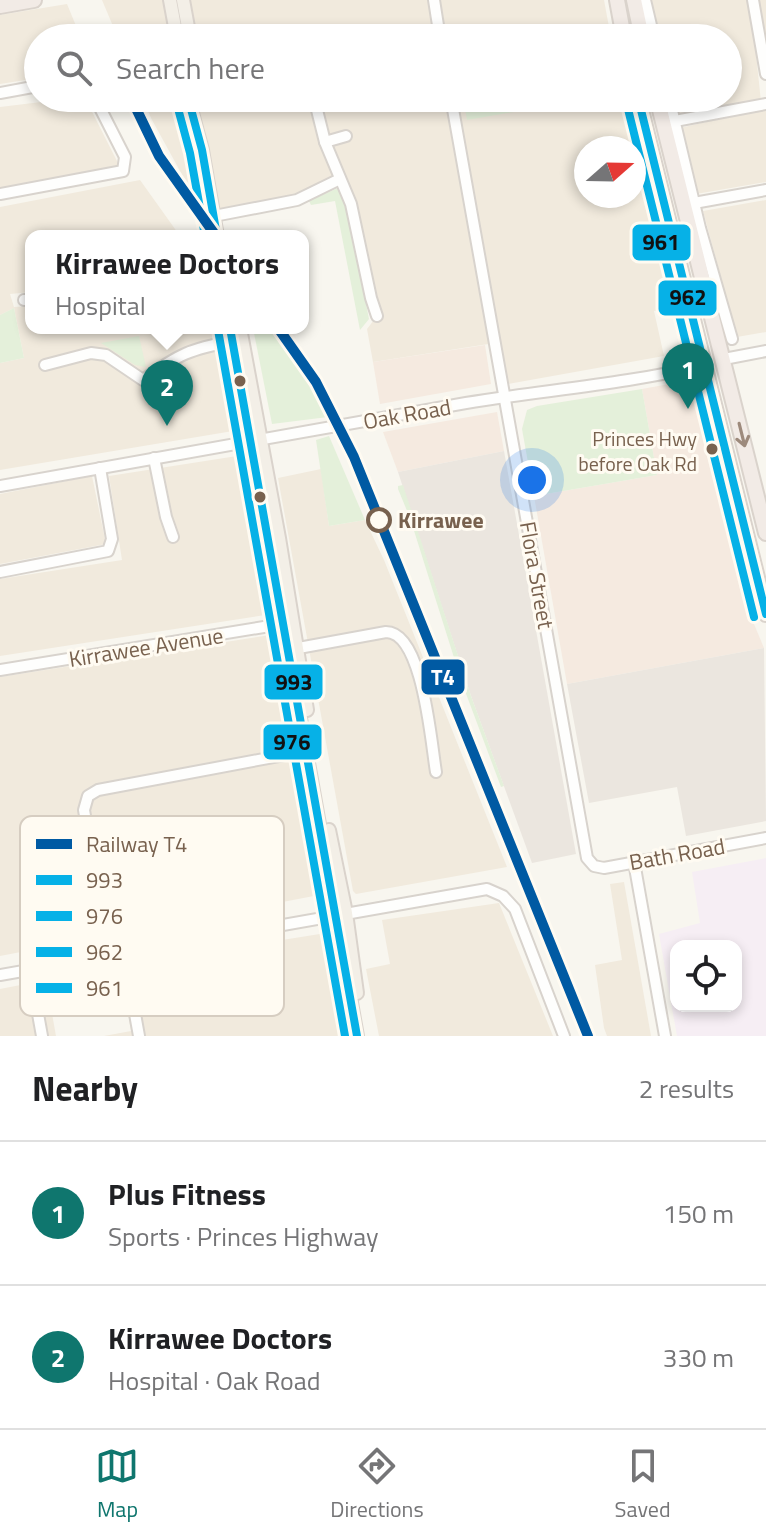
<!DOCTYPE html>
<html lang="en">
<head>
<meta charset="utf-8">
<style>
	:root { --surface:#fff; --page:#f2f2f2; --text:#202124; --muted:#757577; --line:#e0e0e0; --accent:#0f766e }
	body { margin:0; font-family:"Titillium Web",sans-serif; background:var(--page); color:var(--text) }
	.controls { position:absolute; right:24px; bottom:24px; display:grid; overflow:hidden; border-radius:16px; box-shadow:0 4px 12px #0003 }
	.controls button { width:72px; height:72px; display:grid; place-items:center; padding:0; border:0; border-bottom:2px solid var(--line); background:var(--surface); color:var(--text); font:40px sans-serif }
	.compass { position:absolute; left:574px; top:136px; width:72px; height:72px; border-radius:50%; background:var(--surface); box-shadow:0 4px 12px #0003; rotate:70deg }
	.you { position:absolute; left:532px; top:480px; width:28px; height:28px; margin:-20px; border:6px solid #fff; border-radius:50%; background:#1a73e8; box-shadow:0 0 0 12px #1a73e833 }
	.badge { display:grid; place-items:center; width:52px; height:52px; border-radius:50%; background:var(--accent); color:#fff; font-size:26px; font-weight:700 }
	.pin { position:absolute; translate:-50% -66px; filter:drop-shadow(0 2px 4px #0008) }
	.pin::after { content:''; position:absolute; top:42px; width:28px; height:24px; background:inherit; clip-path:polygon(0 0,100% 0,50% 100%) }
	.popup { position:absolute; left:25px; top:230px; width:284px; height:104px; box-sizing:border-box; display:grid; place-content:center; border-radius:16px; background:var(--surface); filter:drop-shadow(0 2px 6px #0005); font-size:26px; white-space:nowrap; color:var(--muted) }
	.popup b { font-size:30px; color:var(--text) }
	.popup::after { content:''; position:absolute; left:50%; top:100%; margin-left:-16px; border:16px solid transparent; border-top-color:var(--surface) }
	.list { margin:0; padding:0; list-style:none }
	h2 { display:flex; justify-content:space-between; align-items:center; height:104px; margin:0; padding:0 32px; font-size:34px }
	h2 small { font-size:26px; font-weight:400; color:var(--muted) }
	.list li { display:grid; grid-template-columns:52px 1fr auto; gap:24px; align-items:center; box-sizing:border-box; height:144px; padding:0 32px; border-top:2px solid var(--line) }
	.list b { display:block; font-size:30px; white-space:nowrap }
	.list p { margin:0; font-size:26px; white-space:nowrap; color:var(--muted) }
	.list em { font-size:26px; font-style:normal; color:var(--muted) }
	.icon { flex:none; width:44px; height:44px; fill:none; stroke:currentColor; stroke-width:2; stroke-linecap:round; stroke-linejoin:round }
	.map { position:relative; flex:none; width:766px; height:1036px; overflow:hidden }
	.search { position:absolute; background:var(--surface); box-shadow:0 4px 12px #0003; left:24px; right:24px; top:24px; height:88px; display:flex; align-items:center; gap:20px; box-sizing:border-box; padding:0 28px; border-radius:44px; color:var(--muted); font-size:30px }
	.sheet { height:392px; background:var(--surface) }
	nav { display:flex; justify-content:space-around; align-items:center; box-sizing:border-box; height:112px; border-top:2px solid var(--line); background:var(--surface); font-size:22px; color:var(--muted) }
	nav a { display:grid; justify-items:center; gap:4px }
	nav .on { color:var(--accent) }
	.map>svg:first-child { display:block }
</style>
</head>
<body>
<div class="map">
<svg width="766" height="1036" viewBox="0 0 766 1036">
	<rect width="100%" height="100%" fill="#f8f6ef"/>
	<!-- residential -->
	<g fill="#f1eadd" fill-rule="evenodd">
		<path d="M102,0h502l7,38h-493z"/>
		<path d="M650,0h116v52l-10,2 5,48 -83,14 -5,-18h55v-60h-69z"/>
		<path d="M67,4l14,34h-43v40l-38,6v-69z"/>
		<path d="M74,98h11l36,71 -121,19v-81z"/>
		<path d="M142,98h484l53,207 -25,6 10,45 -161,29 -8,-42 -122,19 -6,-33 10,-13 -37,-136 -43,20 -83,16 -18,-16 -44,-80zM586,148h48v48h-48z"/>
		<path d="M766,108v74l-70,12 -16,-66z"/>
		<path d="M140,180l40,56h-149v56l-21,2 4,13 17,-1v22h180l22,103 -233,39v-107l24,-5 -10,-50 -14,7v-108z"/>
		<path d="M766,200v132l-29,5 -34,-126z"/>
		<path d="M237,456l31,155 -3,4 -265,41v-77l122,-19 -13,-84z"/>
		<path d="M321,469l8,57 36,-6 19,40 123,307 -151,27 -3,-3 -75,-413z"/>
		<path d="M92,476l14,68 -106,20v-70z"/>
		<path d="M270,635l49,260 -319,61v-279z"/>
		<path d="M624,882l27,154h-44l-3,-8 -9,-63 27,-5 -12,-76z"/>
		<path d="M499,903l54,133h-174l-13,-67 24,-5 -8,-44z"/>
		<path d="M326,933l18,103h-240l27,-5 -11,-65z"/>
		<path d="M46,980l10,56h-56v-47z"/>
	</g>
	<!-- commercial -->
	<g fill="#f5eae0">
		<path d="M485,345l6,39 -111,20 -7,-42z"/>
		<path d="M680,382l9,2 7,8 19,75 8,18 13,52 -3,5 21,82 10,24 -197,36 -33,-188 123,-21 -15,-86z"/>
		<path d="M497,412l7,39 -106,21 -15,-40z"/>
	</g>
	<!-- industrial -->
	<g fill="#ebe6df">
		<path d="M504,451l72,403 -44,9 -61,-167 -73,-224z"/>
		<path d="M764,648l2,173 -80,15 -9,-49 -88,16 -22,-119z"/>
	</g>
	<!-- education -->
	<path fill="#f6eef4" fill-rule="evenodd" d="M766,858v178h-89l-18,-102 41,-11 -8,-51zM676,946h60v60h-60z"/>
	<!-- green -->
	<g fill="#e4f0da">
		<path d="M463,98h83l2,8 -81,14z"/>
		<path d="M338,188l9,18 22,113 -9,11 -25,-129 -24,4 -2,-4z"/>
		<path d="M14,308l10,50 -24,5v-48z"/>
		<path d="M253,328h20l30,39 25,50 -56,7z"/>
		<path d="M139,336l7,31 -11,-2 -34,-22z"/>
		<path d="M642,389l15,86 -123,21 -12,-67 5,-19 10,-4z"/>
		<path d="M329,436l36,84 -36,6 -13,-86z"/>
		<path d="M403,485l68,211 33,90 -3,1 -39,-104 -52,-165 -12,-29v-3z"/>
	</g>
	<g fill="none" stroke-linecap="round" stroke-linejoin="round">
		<defs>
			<g id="minor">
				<path d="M434,0l6,38"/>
				<path d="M645,0l9,38"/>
				<path d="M753,0l13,74"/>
				<path d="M0,93l38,-7"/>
				<path d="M314,98l11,44 26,62 20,94 6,18"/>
				<path d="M451,98l136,760 7,8 10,2 162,-30"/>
				<path d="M669,98l31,130 32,111"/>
				<path d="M675,121l91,-17"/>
				<path d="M325,142l21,-6"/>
				<path d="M0,194l123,-23 2,-14 -30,-59"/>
				<path d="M694,203l72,-13"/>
				<path d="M214,216l83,-16 43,-21"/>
				<path d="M24,300h7"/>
				<path d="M724,359l42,-8"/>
				<path d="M45,365l46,-12 15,2 37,25c36,-26 47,-31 90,-39"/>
				<path d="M154,458l12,59 7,20"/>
				<path d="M0,486c155,-28 310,-56 466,-83 79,-13 161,-19 239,-38"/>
				<path d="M0,572l108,-21 4,-12 -12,-71"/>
				<path d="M293,649l93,-17c37,0 45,111 50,140"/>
				<path d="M0,670l282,-46 7,1"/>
				<path d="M634,862l31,174"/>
				<path d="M124,953l15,83"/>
				<path d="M109,955l-25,-145 4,-14 10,-6 208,-39"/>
				<path d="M30,970l12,66"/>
				<path d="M0,975l487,-86 16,7 12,13 49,127"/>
			</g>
			<g id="major">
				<path d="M170,0l7,38"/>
				<path d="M183,0l7,38"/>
				<path d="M188,98l14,52 15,86"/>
				<path d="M230,328l127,708"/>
				<path d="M240,328l39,210 28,172"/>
				<path d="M329,830l17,83 11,80"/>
			</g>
			<g id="highway">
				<path d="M617,0l7,38"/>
				<path d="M634,0l8,38"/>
				<path d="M0,6l34,-6"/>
				<path d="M638,98l128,516"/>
				<path d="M657,98l109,435"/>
			</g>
		</defs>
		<!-- minor casing -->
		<use href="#minor" stroke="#d8d3cd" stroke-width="14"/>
		<!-- major casing -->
		<use href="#major" stroke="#dad3cc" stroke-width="16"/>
		<!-- highway casing -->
		<use href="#highway" stroke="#dad3cc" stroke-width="18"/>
		<!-- minor -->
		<use href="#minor" stroke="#fefefd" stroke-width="10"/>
		<!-- major -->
		<use href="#major" stroke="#f3efe7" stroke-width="12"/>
		<!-- highway -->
		<use href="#highway" stroke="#f2ebe6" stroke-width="14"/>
		<defs>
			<g id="bus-1">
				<path d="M188,98l14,52 15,86"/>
				<path d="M230,328l127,708"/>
			</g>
			<g id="bus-2">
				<path d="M176,101l14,52 15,83"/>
				<path d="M218,330l127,706"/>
			</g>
			<path id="bus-3" d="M638,98l128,516"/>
			<path id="bus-4" d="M626,101l128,516"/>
		</defs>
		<!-- bus-1 casing -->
		<use href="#bus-1" stroke="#fffbf2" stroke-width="14"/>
		<!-- bus-2 casing -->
		<use href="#bus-2" stroke="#fffbf2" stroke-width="14"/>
		<!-- bus-3 casing -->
		<use href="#bus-3" stroke="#fffbf2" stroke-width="14"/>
		<!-- bus-4 casing -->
		<use href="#bus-4" stroke="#fffbf2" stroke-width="14"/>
		<!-- bus-1 -->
		<use href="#bus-1" stroke="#06b1e7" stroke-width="8"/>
		<!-- bus-2 -->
		<use href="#bus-2" stroke="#06b1e7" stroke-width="8"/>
		<!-- bus-3 -->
		<use href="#bus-3" stroke="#06b1e7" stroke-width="8"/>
		<!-- bus-4 -->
		<use href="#bus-4" stroke="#06b1e7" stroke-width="8"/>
		<defs>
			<g id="rail-1">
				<path d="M131,98l28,58 57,80"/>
				<path d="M278,328l38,54 38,75 234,579"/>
			</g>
		</defs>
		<!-- rail-1 casing -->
		<use href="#rail-1" stroke="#fffbf2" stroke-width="16"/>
		<!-- rail-1 -->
		<use href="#rail-1" stroke="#005aa3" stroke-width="10"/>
	</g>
	<!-- one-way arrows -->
	<defs><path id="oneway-shaft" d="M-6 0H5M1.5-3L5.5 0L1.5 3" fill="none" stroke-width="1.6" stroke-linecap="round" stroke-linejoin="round" transform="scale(2)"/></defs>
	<use stroke="#9d8a7c" href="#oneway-shaft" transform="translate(742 435) rotate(76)"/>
	<!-- markers -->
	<g fill="#78614e" stroke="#fffbf2" stroke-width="3">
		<circle cx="240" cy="381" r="7"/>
		<circle cx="712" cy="449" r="7"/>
		<circle cx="260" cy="497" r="7"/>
	</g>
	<circle fill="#fffbf2" stroke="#78614e" stroke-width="4" cx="379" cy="520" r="11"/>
	<g text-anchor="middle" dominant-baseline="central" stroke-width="6" stroke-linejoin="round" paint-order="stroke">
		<!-- bus labels -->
		<g font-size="20" fill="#78614e" stroke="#fffbf2" text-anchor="end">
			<text x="697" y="438">Princes Hwy<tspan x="697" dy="25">before Oak Rd</tspan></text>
		</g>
		<!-- street labels -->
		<g font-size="22" fill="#78614e" stroke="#fffbf2">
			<text transform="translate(407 414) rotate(-10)">Oak Road</text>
			<text transform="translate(537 575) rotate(80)">Flora Street</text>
			<text transform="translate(146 647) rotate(-9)">Kirrawee Avenue</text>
			<text transform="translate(677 854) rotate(-10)">Bath Road</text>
		</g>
		<!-- stop labels -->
		<g font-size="22" font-weight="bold" fill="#78614e" stroke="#fffbf2" text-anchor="start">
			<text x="398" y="520">Kirrawee</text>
		</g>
	</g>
	<!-- legend -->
	<rect x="20" y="816" width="264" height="200" rx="12" fill="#fffbf2" stroke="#d6cdc1" stroke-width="2"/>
	<rect x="36" y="839" width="36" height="10" fill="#005aa3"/>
	<rect x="36" y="875" width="36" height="10" fill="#06b1e7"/>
	<rect x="36" y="911" width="36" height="10" fill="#06b1e7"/>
	<rect x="36" y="947" width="36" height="10" fill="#06b1e7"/>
	<rect x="36" y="983" width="36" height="10" fill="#06b1e7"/>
	<g font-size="22" fill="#78614e">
		<text x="86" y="852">Railway T4</text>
		<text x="86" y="888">993</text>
		<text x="86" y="924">976</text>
		<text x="86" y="960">962</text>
		<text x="86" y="996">961</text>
	</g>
	<g stroke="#fffbf2" stroke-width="3">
		<rect x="631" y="223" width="61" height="39" rx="8" fill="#06b1e7"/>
		<rect x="657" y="279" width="61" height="38" rx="8" fill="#06b1e7"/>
		<rect x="420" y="658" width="46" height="38" rx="8" fill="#005aa3"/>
		<rect x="263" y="663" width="61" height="38" rx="8" fill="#06b1e7"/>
		<rect x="262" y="723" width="61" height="38" rx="8" fill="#06b1e7"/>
	</g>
	<g font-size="22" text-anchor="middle" font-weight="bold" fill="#fff">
		<text x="443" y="685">T4</text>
	</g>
	<g font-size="22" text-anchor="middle" font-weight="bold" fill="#111">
		<text x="661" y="250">961</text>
		<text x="688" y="305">962</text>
		<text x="294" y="690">993</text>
		<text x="292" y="750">976</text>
	</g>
</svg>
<div class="controls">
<button><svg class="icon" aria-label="locate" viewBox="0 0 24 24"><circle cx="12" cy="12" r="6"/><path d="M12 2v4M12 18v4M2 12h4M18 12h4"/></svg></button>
</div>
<svg class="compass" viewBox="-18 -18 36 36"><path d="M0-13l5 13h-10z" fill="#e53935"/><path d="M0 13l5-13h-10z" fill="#757577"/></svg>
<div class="you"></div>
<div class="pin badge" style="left:688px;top:409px">1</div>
<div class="pin badge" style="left:167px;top:426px">2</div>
<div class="popup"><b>Kirrawee Doctors</b>Hospital</div>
<div class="search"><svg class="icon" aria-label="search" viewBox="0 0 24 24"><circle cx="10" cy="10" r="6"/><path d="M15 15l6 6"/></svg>Search here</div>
</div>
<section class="sheet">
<h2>Nearby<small>2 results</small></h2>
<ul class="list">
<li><span class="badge">1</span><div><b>Plus Fitness</b><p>Sports · Princes Highway</p></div><em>150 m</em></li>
<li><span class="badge">2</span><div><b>Kirrawee Doctors</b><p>Hospital · Oak Road</p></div><em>330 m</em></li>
</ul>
</section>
<nav>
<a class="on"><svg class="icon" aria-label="map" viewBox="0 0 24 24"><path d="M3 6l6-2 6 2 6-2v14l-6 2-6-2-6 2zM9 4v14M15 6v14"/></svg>Map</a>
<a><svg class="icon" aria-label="directions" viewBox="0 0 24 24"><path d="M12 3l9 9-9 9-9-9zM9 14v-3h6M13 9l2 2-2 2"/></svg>Directions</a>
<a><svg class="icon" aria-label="saved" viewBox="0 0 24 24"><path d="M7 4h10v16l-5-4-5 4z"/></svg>Saved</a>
</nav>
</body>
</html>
